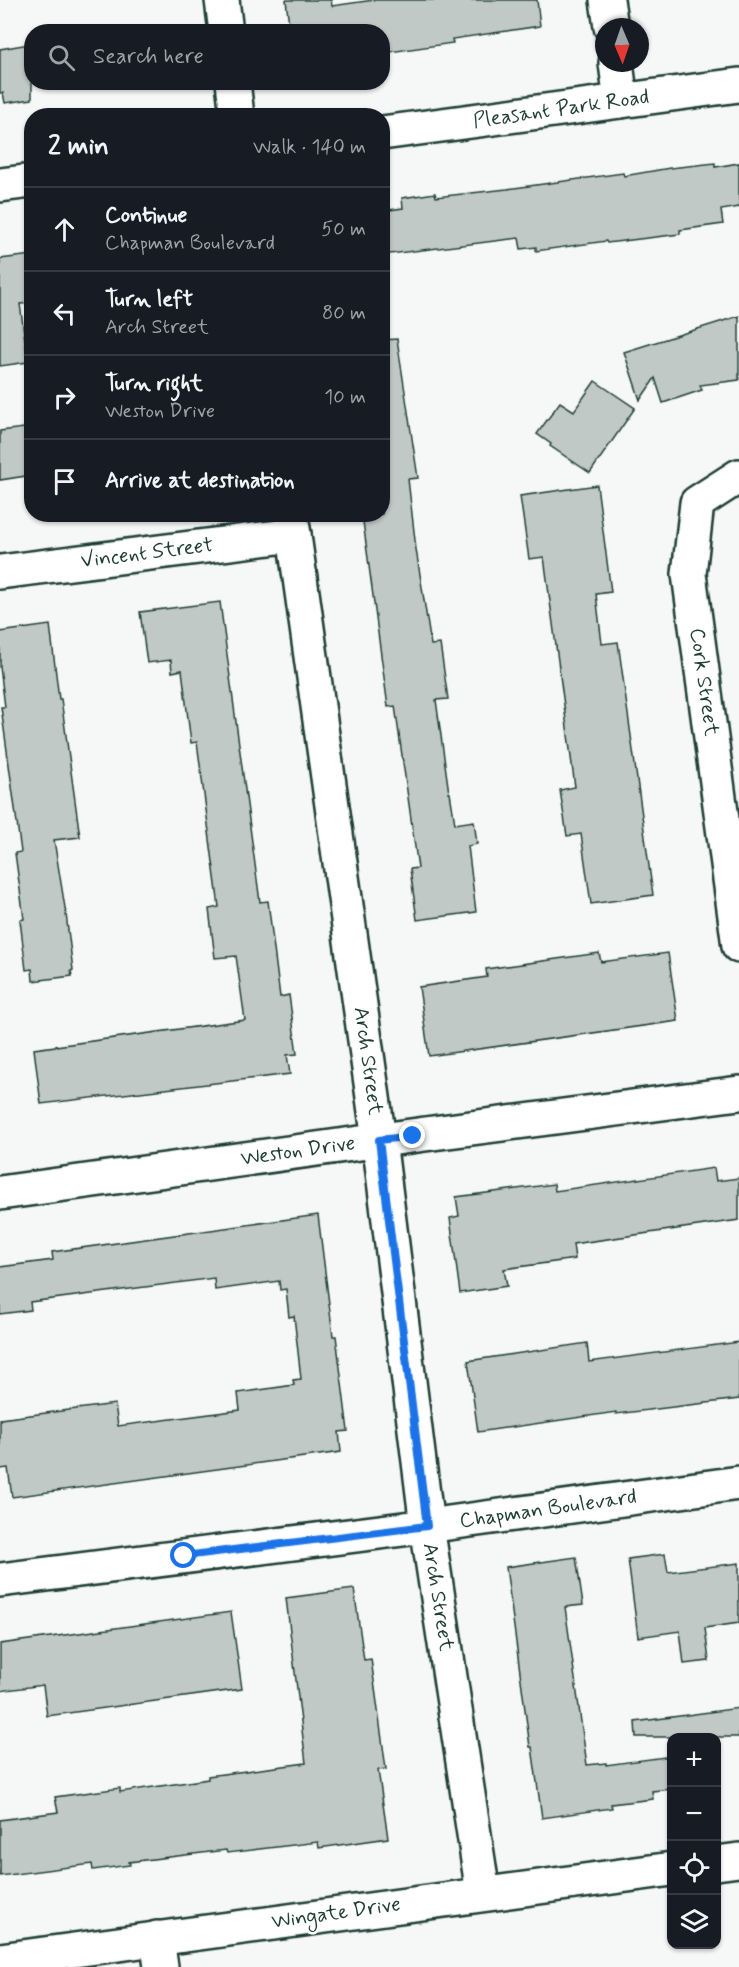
<!DOCTYPE html>
<html lang="en">
<head>
<meta charset="utf-8">
<style>
	:root { --surface:#171b24; --page:#242831; --text:#f1f3f6; --muted:#9ea1a6; --line:#363941 }
	body { margin:0; font-family:Mynerve,sans-serif; background:var(--page); color:var(--text) }
	.controls { position:absolute; right:18px; bottom:18px; display:grid; overflow:hidden; border-radius:12px; box-shadow:0 2px 4px #0004 }
	.controls button { width:54px; height:54px; display:grid; place-items:center; padding:0; border:0; border-bottom:2px solid var(--line); background:var(--surface); color:var(--text); font:30px sans-serif }
	.compass { position:absolute; left:595px; top:18px; width:54px; height:54px; border-radius:50%; background:var(--surface); box-shadow:0 2px 4px #0004; rotate:178deg }
	.stop { position:absolute; width:18px; height:18px; margin:-14px; border:4px solid #1a73e8; border-radius:50%; background:#fff }
	.stop.end { background:#1a73e8; border-color:#fff; box-shadow:0 2px 6px #0008 }
	.list { margin:0; padding:0; list-style:none }
	h2 { display:flex; justify-content:space-between; align-items:center; height:78px; margin:0; padding:0 24px; font-size:26px }
	h2 small { font-size:20px; font-weight:400; color:var(--muted) }
	.list li { display:grid; grid-template-columns:39px 1fr auto; gap:18px; align-items:center; box-sizing:border-box; height:84px; padding:0 24px; border-top:2px solid var(--line) }
	.list b { display:block; font-size:22px; white-space:nowrap }
	.list p { margin:0; font-size:20px; white-space:nowrap; color:var(--muted) }
	.list em { font-size:20px; font-style:normal; color:var(--muted) }
	.icon { flex:none; width:33px; height:33px; fill:none; stroke:currentColor; stroke-width:2; stroke-linecap:round; stroke-linejoin:round }
	.map { position:relative; flex:none; width:739px; height:1967px; overflow:hidden }
	.search { position:absolute; background:var(--surface); box-shadow:0 2px 4px #0004; left:24px; top:24px; width:366px; height:66px; display:flex; align-items:center; gap:15px; box-sizing:border-box; padding:0 21px; border-radius:24px; color:var(--muted); font-size:22px }
	.panel { position:absolute; background:var(--surface); box-shadow:0 2px 4px #0004; left:24px; top:108px; width:366px; height:414px; border-radius:24px }
	.map>svg:first-child { display:block }
</style>
</head>
<body>
<div class="map">
<svg width="739" height="1967" viewBox="0 0 739 1967">
	<rect width="100%" height="100%" fill="#f6f7f7"/>
	<filter id="ink" filterUnits="userSpaceOnUse"><feTurbulence type="fractalNoise" baseFrequency=".0167" numOctaves="2"/><feDisplacementMap in="SourceGraphic" scale="12" xChannelSelector="R" yChannelSelector="G"/><feConvolveMatrix kernelMatrix="1 2 1 2 8 2 1 2 1" color-interpolation-filters="sRGB"/></filter>
	<g filter="url(#ink)">
		<!-- building -->
		<g fill="#c0c9c6" stroke="#1f3d34" stroke-width="1.5">
			<path d="M286,0h45l1,6 42,-6h163l3,26 -88,13 1,4 -70,10 -1,-21h-92z"/>
			<path d="M29,44l3,14v41l-27,4 -2,-10h-3v-44z"/>
			<path d="M715,163v4l24,-4v44l-18,3 2,14 -43,6v4l-73,9 -1,-2 -70,10v-4l-15,2 -2,-11 -137,17v-44l21,-3 -1,-10 33,-5 1,4 71,-8 116,-16 1,3 46,-8z"/>
			<path d="M32,255v48l-12,1 8,58 -28,4v-107z"/>
			<path d="M739,316v64l-39,5 2,5 -39,13 -8,-25 -15,22 -16,-48z"/>
			<path d="M397,339l21,139 -10,1 8,70 15,96 9,-1 8,55 -12,1 13,93h1l5,31 19,-3 3,23 -9,2 8,66 -59,8 -7,-51 8,-1 -23,-162 -7,1 -26,-193h20v-174z"/>
			<path d="M595,381l40,27 -45,65 -40,-27 1,-2 -14,-10 23,-32 14,9z"/>
			<path d="M32,427v48l-32,5v-49z"/>
			<path d="M597,485l14,107 -15,2 6,50 16,-2 35,253 -62,9 -10,-70 -14,2 -7,-46 15,-3 -31,-230 -15,2 -9,-63z"/>
			<path d="M220,602l40,300 8,-1 12,96 9,-2 8,59 -10,1 3,19 -249,30 -7,-55 211,-29 -9,-64 -21,2 -6,-49 10,-2 -22,-165 -6,1 -9,-73 -10,2 -1,-12 -24,3 -7,-51z"/>
			<path d="M50,625l9,74h2l19,138 -26,3 12,74 7,56 -2,1 1,5 -39,5 -1,-12 -6,1 -6,-50 4,-1 -9,-66 6,-1 -20,-145h4l-5,-40v-35z"/>
			<path d="M599,953l2,9 67,-9 10,68 -249,35 -10,-69 68,-10 -1,-8z"/>
			<path d="M714,1168l2,13 23,-3v42l-166,24 2,15 -71,10 3,17 -47,7 -10,-75 9,-2 -3,-19 98,-13 1,7z"/>
			<path d="M318,1215l15,121h3l12,95 -9,1 2,20 -329,45 -4,-29 -8,1v-50l115,-15 3,22 122,-16 -2,-17 56,-8 -1,-5 8,-1 -7,-63 -5,1 -3,-28 -6,1 -1,-9 -64,9 -1,-12 -184,24 1,8 -31,4v-47l53,-7 -1,-8z"/>
			<path d="M739,1342v57l-123,15v-2l-138,20 -10,-71 119,-18 2,19z"/>
			<path d="M665,1554l3,18 71,-9v60l-34,5 4,33 -25,3 -4,-33 -42,6 -10,-78z"/>
			<path d="M576,1557l7,48 -18,2 22,158 19,-2v2l66,-9v33l-20,2 1,8 -42,5 1,4 -70,10 -10,-71h-2l-24,-180z"/>
			<path d="M354,1589l10,71 7,-1 15,110 -8,1 10,68 -69,10 -1,-6 -91,11 -1,-3 -97,12 1,3 -37,5 -1,-6 -92,12v-56l58,-8 -3,-15 65,-9v4l88,-13v-3l98,-13 -20,-165z"/>
			<path d="M231,1612l11,77 -195,27 -4,-31 -43,6v-47z"/>
			<path d="M739,1708v29h-103l-1,-15z"/>
		</g>
		<g fill="none" stroke-linecap="round" stroke-linejoin="round">
			<defs>
				<g id="minor">
					<path d="M222,0l4,32"/>
					<path d="M607,0l4,27"/>
					<path d="M616,63l5,38"/>
					<path d="M233,82l4,34"/>
					<path d="M382,133l357,-48"/>
					<path d="M0,185l32,-4"/>
					<path d="M739,476l-42,27 -8,71 50,372"/>
					<path d="M291,514l88,626 48,386 56,367"/>
					<path d="M0,572l294,-37"/>
					<path d="M0,1193l425,-59 314,-41"/>
					<path d="M0,1580l427,-54 312,-43"/>
					<path d="M716,1863l23,-3"/>
					<path d="M157,1938l4,29"/>
					<path d="M0,1960l672,-91"/>
				</g>
			</defs>
			<!-- minor casing -->
			<use href="#minor" stroke="#1f3d34" stroke-width="38"/>
			<!-- minor -->
			<use href="#minor" stroke="#fff" stroke-width="33"/>
		</g>
	</g>
	<g fill="none" stroke-linecap="round" stroke-linejoin="round" filter="url(#ink)">
		<!-- route -->
		<path stroke="#1a73e8" stroke-width="8" d="M184,1556l243,-30 -48,-386 34,-4"/>
	</g>
	<g text-anchor="middle" dominant-baseline="central" stroke-width="5" stroke-linejoin="round" paint-order="stroke">
		<!-- street labels -->
		<g font-size="21" fill="#1f3d34" stroke="#fff">
			<text transform="translate(561 109) rotate(-8)">Pleasant Park Road</text>
			<text transform="translate(147 553) rotate(-7)">Vincent Street</text>
			<text transform="translate(704 682) rotate(82)">Cork Street</text>
			<text transform="translate(368 1061) rotate(82)">Arch Street</text>
			<text transform="translate(298 1151) rotate(-8)">Weston Drive</text>
			<text transform="translate(548 1509) rotate(-8)">Chapman Boulevard</text>
			<text transform="translate(438 1597) rotate(81)">Arch Street</text>
			<text transform="translate(336 1913) rotate(-8)">Wingate Drive</text>
		</g>
	</g>
</svg>
<div class="controls">
<button>+</button>
<button>−</button>
<button><svg class="icon" aria-label="locate" viewBox="0 0 24 24"><circle cx="12" cy="12" r="6"/><path d="M12 2v4M12 18v4M2 12h4M18 12h4"/></svg></button>
<button><svg class="icon" aria-label="layers" viewBox="0 0 24 24"><path d="M12 4l9 5-9 5-9-5zM3 14l9 5 9-5"/></svg></button>
</div>
<svg class="compass" viewBox="-18 -18 36 36"><path d="M0-13l5 13h-10z" fill="#e53935"/><path d="M0 13l5-13h-10z" fill="#9ea1a6"/></svg>
<div class="stop" style="left:184px;top:1556px"></div>
<div class="stop end" style="left:413px;top:1136px"></div>
<div class="search"><svg class="icon" aria-label="search" viewBox="0 0 24 24"><circle cx="10" cy="10" r="6"/><path d="M15 15l6 6"/></svg>Search here</div>
<section class="panel">
<h2>2 min<small>Walk · 140 m</small></h2>
<ul class="list">
<li><svg class="icon" aria-label="ahead" viewBox="0 0 24 24"><path d="M12 20V5M6 11l6-6 6 6"/></svg><div><b>Continue</b><p>Chapman Boulevard</p></div><em>50 m</em></li>
<li><svg class="icon" aria-label="left" viewBox="0 0 24 24"><path d="M17 20v-9H6M10 6l-5 5 5 5"/></svg><div><b>Turn left</b><p>Arch Street</p></div><em>80 m</em></li>
<li><svg class="icon" aria-label="right" viewBox="0 0 24 24"><path d="M7 20v-9h11M14 6l5 5-5 5"/></svg><div><b>Turn right</b><p>Weston Drive</p></div><em>10 m</em></li>
<li><svg class="icon" aria-label="arrive" viewBox="0 0 24 24"><path d="M6 21V4h12l-3 4 3 4H6"/></svg><div><b>Arrive at destination</b></div></li>
</ul>
</section>
</div>
</body>
</html>
